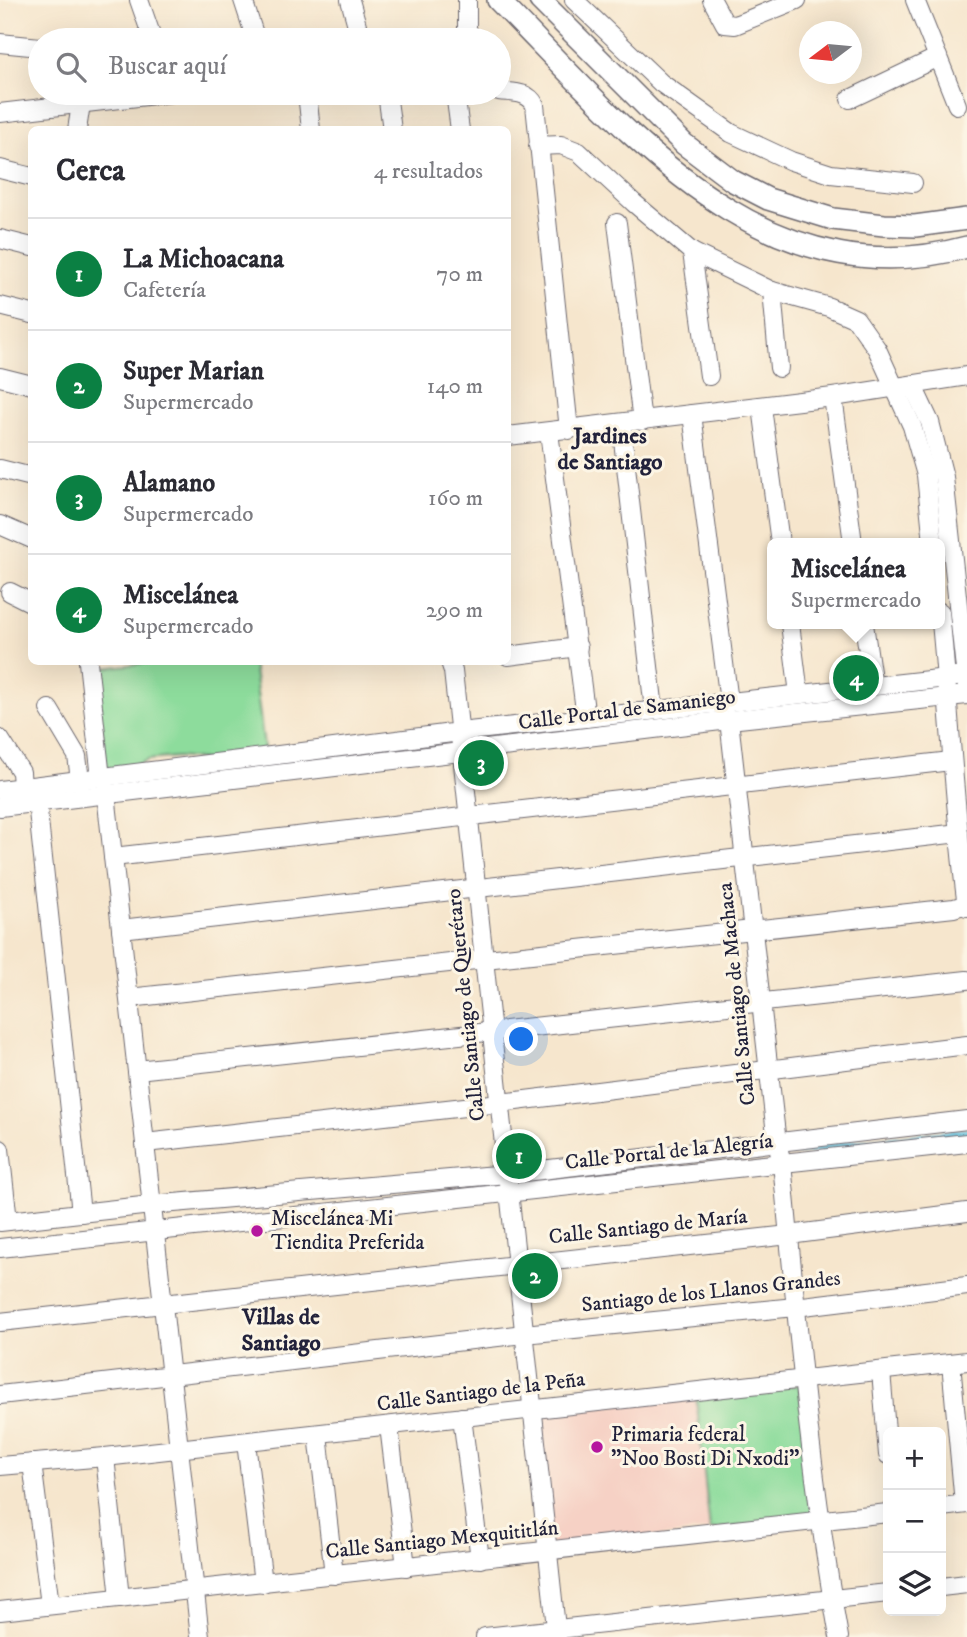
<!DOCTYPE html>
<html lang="es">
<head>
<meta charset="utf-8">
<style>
	:root { --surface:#fff; --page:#f7f7f7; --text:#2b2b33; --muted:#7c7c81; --line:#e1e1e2; --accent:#0b8043 }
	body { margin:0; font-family:"IM FELL DW Pica",serif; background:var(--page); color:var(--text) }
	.controls { position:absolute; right:21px; bottom:21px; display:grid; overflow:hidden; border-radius:10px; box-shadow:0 7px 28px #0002 }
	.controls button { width:63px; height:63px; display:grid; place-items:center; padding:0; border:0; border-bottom:2px solid var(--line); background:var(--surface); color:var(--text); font:35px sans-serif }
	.compass { position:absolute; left:799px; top:21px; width:63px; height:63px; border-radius:50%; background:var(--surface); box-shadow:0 7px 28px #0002; rotate:254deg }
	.you { position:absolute; left:522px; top:1040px; width:24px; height:24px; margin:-18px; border:5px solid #fff; border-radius:50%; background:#1a73e8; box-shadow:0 0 0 10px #1a73e833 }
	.badge { display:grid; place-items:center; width:46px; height:46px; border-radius:50%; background:var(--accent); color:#fff; font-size:23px; font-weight:700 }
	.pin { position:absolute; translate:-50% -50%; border:4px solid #fff; box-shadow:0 2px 7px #0006 }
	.popup { position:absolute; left:767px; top:538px; width:178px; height:91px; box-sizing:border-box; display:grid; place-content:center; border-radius:10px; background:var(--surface); filter:drop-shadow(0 2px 5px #0005); font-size:23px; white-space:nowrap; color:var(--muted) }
	.popup b { font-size:26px; color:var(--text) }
	.popup::after { content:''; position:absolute; left:50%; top:100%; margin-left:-14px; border:14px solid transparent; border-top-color:var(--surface) }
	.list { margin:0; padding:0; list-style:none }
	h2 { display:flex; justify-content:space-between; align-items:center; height:91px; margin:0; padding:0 28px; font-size:30px }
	h2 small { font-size:23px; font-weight:400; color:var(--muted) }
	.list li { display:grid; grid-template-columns:46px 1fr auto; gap:21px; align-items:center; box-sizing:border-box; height:112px; padding:0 28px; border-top:2px solid var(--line) }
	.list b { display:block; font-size:26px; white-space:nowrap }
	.list p { margin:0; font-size:23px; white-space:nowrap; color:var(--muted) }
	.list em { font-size:23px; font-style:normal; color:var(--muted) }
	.icon { flex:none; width:38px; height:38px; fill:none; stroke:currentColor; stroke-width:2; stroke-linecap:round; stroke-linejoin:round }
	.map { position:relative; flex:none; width:967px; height:1637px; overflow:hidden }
	.search { position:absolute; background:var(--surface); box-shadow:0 7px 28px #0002; left:28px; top:28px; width:483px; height:77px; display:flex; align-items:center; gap:18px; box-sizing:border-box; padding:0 24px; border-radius:38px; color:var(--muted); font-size:26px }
	.panel { position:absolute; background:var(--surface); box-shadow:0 7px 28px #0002; left:28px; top:126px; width:483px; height:539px; border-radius:10px }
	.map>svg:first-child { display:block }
</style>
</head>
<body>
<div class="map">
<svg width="967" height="1637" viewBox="0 0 967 1637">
	<rect width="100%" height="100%" fill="#fcf5e5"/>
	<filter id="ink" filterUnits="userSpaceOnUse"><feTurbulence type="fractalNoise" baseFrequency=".0143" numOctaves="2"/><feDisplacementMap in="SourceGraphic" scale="14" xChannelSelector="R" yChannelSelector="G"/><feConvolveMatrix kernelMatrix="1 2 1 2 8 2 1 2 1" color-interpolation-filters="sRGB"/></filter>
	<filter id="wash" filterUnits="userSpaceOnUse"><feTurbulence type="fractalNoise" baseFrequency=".00686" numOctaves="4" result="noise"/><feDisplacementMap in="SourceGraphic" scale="28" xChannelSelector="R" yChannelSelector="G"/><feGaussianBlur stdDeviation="1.57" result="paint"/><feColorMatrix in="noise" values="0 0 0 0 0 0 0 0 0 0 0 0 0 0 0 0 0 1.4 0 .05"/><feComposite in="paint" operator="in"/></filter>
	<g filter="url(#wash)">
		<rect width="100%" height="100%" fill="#f6e6cd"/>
		<!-- built -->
		<path fill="#f6d1c5" d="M696,1396l14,134 -158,20 -15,-137z"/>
		<!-- green -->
		<g fill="#8ddc9c" stroke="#587f6c" stroke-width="2">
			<path d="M153,662h100l12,92 -59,6 -29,-3 -29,3 -18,8 -23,3 -12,-102z"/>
			<path d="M800,1385l13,132 -103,13 -14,-134z"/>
		</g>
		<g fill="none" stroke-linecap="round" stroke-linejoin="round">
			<!-- canal -->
			<path stroke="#64c4e2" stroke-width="12" d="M790,1149l76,-4 101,-11"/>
		</g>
	</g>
	<g filter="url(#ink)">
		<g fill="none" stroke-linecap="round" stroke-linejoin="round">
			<defs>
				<g id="minor">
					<path d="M139,0l14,40"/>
					<path d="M243,0l13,40"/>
					<path d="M350,0l11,40"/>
					<path d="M467,0v28l4,12"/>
					<path d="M574,0l87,83 70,50 60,28 40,13 82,9"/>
					<path d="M712,0l13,24 10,1 62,-25"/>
					<path d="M915,0l42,105"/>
					<path d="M0,43l40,4"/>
					<path d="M499,91c14,2 29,0 36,14l34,325"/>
					<path d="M307,93l4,37"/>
					<path d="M387,93l5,37"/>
					<path d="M455,93l5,37"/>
					<path d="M850,99l88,-42"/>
					<path d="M0,113l172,-20"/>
					<path d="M77,130l4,-26"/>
					<path d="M538,146l23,-1 18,7 55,51 58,49 80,39 57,16 27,12 21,30 35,77 14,49 7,68"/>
					<path d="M0,169l32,8"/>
					<path d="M617,223l25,198"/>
					<path d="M0,239l32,8"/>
					<path d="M692,252l17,124"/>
					<path d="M772,291l7,77"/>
					<path d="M0,306l32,8"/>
					<path d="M0,377l32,8"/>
					<path d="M913,386l17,36 14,55 23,210"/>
					<path d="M833,397l20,146"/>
					<path d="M762,407l18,136"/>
					<path d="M692,414l37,288"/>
					<path d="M621,423l33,287"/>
					<path d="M549,432l37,286"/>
					<path d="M508,436l325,-39 134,-21"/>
					<path d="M0,469l32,8"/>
					<path d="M0,525l32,14"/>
					<path d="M10,592l22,11"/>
					<path d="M940,612c10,99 14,197 27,295"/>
					<path d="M790,624l9,70"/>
					<path d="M864,624l9,62"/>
					<path d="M508,656l70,-9"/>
					<path d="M88,662l13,116"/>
					<path d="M450,662l3,9 104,966"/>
					<path d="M49,709l28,47 3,24"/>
					<path d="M729,720l48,423 5,20c15,159 29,317 57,474"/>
					<path d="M0,739l21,33 1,15"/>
					<path d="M0,790l460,-58 505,-56"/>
					<path d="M106,794l94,843"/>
					<path d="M37,802l44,411"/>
					<path d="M0,807l729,-87 238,-25"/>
					<path d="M113,857l838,-96"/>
					<path d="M121,929l838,-96"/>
					<path d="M129,998l825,-90 13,-4"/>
					<path d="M137,1070l830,-90"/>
					<path d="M145,1143l355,-40 467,-58"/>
					<path d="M0,1149l8,72"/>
					<path d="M0,1222l151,-17 356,-31 460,-54"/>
					<path d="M0,1248l967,-105"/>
					<path d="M0,1322l789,-87 178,-23"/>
					<path d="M951,1363l13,141"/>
					<path d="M881,1371l7,84"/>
					<path d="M0,1395l524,-61 271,-27 172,-21"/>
					<path d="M462,1417l18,142"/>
					<path d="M389,1426l17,141"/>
					<path d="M318,1434l16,141"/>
					<path d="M246,1442l17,141"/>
					<path d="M105,1457l15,141"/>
					<path d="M32,1463l18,142"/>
					<path d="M0,1466l105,-9 862,-96"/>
					<path d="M941,1507l26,-3"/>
					<path d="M941,1587l26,-3"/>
					<path d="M0,1611l888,-98"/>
					<path d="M485,1637l403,-44"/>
				</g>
				<g id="major">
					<path d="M498,0c128,129 263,303 469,247"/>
					<path d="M540,0l144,144 49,37 35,18 65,20 51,6 31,1 52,-7"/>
				</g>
			</defs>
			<!-- minor casing -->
			<use href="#minor" stroke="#6c676e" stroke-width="20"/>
			<!-- major casing -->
			<use href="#major" stroke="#6c676e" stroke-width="24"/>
			<!-- minor -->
			<use href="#minor" stroke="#fff" stroke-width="18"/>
			<!-- major -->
			<use href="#major" stroke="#fff" stroke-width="21"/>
		</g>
	</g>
	<!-- markers -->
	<g fill="#b5179e" stroke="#fcf5e5" stroke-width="2.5">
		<circle cx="257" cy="1231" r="7"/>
		<circle cx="597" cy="1447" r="7"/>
	</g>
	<g text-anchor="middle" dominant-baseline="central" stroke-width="6" stroke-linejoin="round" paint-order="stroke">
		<!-- street labels -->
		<g font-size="21" fill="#22223b" stroke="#fcf5e5">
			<text transform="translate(627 710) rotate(-7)">Calle Portal de Samaniego</text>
			<text transform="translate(737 994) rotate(-96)">Calle Santiago de Machaca</text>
			<text transform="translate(466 1005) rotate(-96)">Calle Santiago de Querétaro</text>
			<text transform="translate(669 1152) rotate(-6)">Calle Portal de la Alegría</text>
			<text transform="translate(648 1227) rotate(-6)">Calle Santiago de María</text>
			<text transform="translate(711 1292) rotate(-6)">Santiago de los Llanos Grandes</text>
			<text transform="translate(481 1392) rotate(-7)">Calle Santiago de la Peña</text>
			<text transform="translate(442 1540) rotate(-6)">Calle Santiago Mexquititlán</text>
		</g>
		<!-- poi labels -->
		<g font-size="21" fill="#22223b" stroke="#fcf5e5" text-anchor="start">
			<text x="271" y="1219">Miscelánea Mi<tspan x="271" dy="24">Tiendita Preferida</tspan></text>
			<text x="611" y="1435">Primaria federal<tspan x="611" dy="24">"Noo Bosti Di Nxodi"</tspan></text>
		</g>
		<!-- neighbourhood labels -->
		<g font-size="23" font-weight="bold" fill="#22223b" stroke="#fcf5e5">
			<text x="610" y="436">Jardines<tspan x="610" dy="26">de Santiago</tspan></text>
			<text x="281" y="1317">Villas de<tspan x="281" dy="26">Santiago</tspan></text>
		</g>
	</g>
</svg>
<div class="controls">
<button>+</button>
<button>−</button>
<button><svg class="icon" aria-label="layers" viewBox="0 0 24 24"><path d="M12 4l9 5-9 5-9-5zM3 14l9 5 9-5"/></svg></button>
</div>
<svg class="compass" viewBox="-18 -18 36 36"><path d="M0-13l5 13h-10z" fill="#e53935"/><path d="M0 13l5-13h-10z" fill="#7c7c81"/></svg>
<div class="you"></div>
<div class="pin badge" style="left:519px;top:1156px">1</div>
<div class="pin badge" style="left:535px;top:1276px">2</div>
<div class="pin badge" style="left:481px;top:763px">3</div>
<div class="pin badge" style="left:856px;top:678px">4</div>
<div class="popup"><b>Miscelánea</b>Supermercado</div>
<div class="search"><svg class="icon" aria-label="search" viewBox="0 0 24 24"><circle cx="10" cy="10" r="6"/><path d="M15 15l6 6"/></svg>Buscar aquí</div>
<section class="panel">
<h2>Cerca<small>4 resultados</small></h2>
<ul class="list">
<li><span class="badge">1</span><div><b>La Michoacana</b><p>Cafetería</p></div><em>70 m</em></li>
<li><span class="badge">2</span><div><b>Super Marian</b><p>Supermercado</p></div><em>140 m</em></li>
<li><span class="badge">3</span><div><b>Alamano</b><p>Supermercado</p></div><em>160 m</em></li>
<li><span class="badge">4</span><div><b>Miscelánea</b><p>Supermercado</p></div><em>290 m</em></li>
</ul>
</section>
</div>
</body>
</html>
